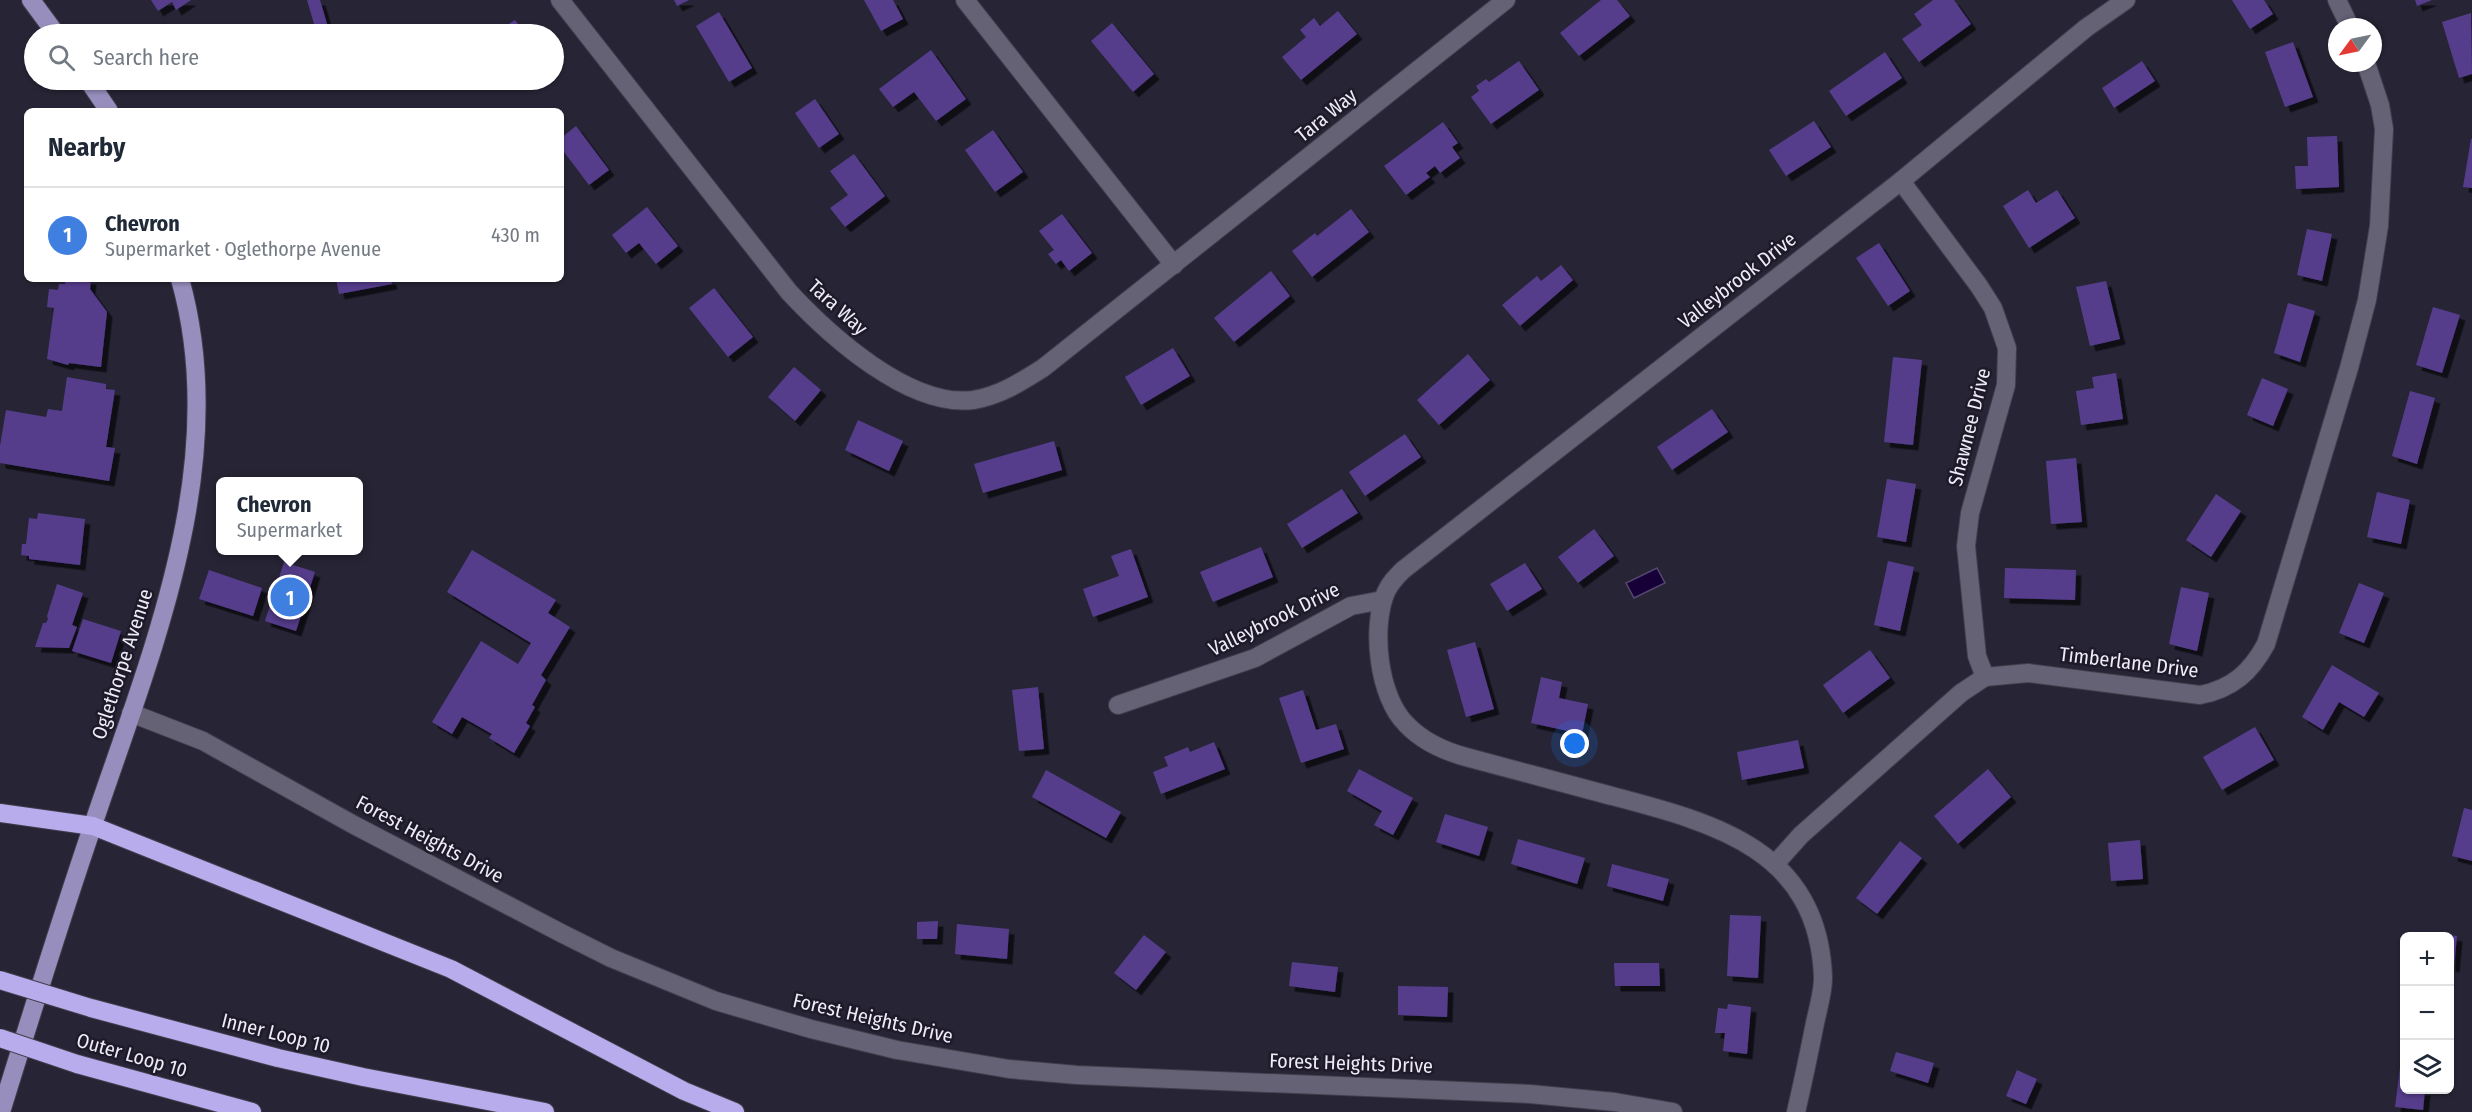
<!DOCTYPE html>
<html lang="en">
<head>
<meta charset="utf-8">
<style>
	:root { --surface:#fff; --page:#f2f2f3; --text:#1f2937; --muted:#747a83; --line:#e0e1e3; --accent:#636d3e }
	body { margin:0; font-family:"Fira Sans Condensed",sans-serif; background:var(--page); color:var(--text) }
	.controls { position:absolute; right:18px; bottom:18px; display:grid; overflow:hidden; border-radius:9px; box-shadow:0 2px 4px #0004 }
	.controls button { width:54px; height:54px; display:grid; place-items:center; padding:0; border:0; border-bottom:2px solid var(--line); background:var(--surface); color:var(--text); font:30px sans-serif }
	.compass { position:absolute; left:2328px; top:18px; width:54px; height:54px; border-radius:50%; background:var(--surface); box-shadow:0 2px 4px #0004; rotate:237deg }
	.you { position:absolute; left:1575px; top:744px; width:21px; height:21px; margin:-15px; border:4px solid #fff; border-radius:50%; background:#1a73e8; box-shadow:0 0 0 9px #1a73e833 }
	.badge { display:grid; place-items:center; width:39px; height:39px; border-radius:50%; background:var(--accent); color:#fff; font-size:20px; font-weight:700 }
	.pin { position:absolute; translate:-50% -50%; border:3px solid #fff; box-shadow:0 2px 6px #0006 }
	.popup { position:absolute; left:216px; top:477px; width:147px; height:78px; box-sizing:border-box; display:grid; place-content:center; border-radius:9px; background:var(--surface); filter:drop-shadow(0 2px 4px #0005); font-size:20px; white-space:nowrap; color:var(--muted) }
	.popup b { font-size:22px; color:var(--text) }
	.popup::after { content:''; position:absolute; left:50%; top:100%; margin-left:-12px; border:12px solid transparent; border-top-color:var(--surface) }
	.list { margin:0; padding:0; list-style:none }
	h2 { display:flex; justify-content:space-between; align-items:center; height:78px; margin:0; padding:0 24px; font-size:26px }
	h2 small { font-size:20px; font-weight:400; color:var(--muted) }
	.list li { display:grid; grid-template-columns:39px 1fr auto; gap:18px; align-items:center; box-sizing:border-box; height:96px; padding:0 24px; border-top:2px solid var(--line) }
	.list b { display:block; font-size:22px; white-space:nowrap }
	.list p { margin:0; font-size:20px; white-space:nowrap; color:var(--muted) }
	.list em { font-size:20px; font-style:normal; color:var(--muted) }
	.icon { flex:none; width:33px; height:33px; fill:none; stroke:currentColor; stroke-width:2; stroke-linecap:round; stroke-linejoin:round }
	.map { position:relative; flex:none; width:2472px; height:1112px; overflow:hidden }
	.search { position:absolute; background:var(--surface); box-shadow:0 2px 4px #0004; left:24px; top:24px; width:540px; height:66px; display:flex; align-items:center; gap:15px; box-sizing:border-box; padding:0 21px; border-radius:33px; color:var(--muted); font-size:22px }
	.panel { position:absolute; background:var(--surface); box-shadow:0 2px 4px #0004; left:24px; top:108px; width:540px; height:174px; border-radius:9px }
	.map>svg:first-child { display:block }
</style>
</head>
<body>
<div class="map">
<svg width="2472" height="1112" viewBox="0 0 2472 1112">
	<defs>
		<filter id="shadow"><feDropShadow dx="5.5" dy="5.5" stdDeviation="0" flood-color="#0009"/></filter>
	</defs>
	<rect width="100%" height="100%" fill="#272435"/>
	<!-- water -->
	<path fill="#160037" stroke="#564771" stroke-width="1.5" d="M1657,568l8,15 -31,15 -8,-15z"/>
	<!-- building -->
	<g fill="#543e8c" filter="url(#shadow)">
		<path d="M151,0h40l-15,10 -4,-8 -14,9z"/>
		<path d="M307,0h13l10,34h-13z"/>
		<path d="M674,0h15l-12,6z"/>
		<path d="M864,0h29l10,19 -22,12z"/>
		<path d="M1601,0h16l13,16 -51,40 -19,-23z"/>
		<path d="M1933,0h21l17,24 -52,38 -17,-23 20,-14 -8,-11z"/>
		<path d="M2232,0h32l9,14 -23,15z"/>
		<path d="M2415,0h17l-15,6z"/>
		<path d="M1338,11l19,23 -56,46 -19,-23 24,-20 -6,-7 14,-12 6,8z"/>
		<path d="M719,12l33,56 -23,14 -33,-56z"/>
		<path d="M2471,13l1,61 -13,4 -17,-56z"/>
		<path d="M515,20l10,14h-32z"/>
		<path d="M1112,23l42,51 -21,18 -42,-51z"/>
		<path d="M2293,42l20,55 -28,10 -20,-55z"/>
		<path d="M931,50l35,49 -30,22 -22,-29 -21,15 -14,-18z"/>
		<path d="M1885,52l17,26 -56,38 -17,-25z"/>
		<path d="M1519,61l20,29 -48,34 -20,-27 8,-6 -3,-5 10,-7 3,3z"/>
		<path d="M2142,61l13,20 -41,27 -12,-20z"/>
		<path d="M815,99l24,35 -20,14 -24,-35z"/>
		<path d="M1814,121l17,26 -45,29 -17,-26z"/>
		<path d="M1443,122l15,21 -6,4 8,11 -20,15 -5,-7 -9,7 4,4 -24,18 -22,-29z"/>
		<path d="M576,126l33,44 -20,15 -28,-37v-10z"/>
		<path d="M993,130l30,42 -28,20 -30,-42z"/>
		<path d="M2337,136l2,51 -43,2 -1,-23h13l-1,-29z"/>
		<path d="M2471,139h1v49l-9,-1z"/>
		<path d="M854,154l31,42 -40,31 -15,-19 18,-13 -18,-24z"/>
		<path d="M2028,190l8,13 21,-13 18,28 -46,30 -26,-42z"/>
		<path d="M647,207l31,39 -22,18 -17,-21 -13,10 -14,-18z"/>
		<path d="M1351,209l18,23 -57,45 -20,-26 23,-18 2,3z"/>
		<path d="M1062,214l30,39 -23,18 -8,-11 -5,4 -8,-10 6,-4 -15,-19z"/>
		<path d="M2307,229l25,5 -10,47 -25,-6z"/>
		<path d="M1879,243l31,48 -22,15 -32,-48z"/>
		<path d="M1561,265l12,15 -53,46 -18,-21 35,-29 4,5z"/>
		<path d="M1271,271l19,25 -56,46 -20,-24z"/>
		<path d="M66,279h25l-1,10 17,23 -6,55 -32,-4 -1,2 -21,-6 7,-51 -7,-1 2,-18 9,1 1,-6h6z"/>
		<path d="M336,279h55l1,5 -53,10z"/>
		<path d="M2106,281l14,58 -30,7 -14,-59z"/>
		<path d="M714,288l39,49 -25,20 -39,-49z"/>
		<path d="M2288,303l27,8 -15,51 -26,-9z"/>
		<path d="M2433,307l27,8 -18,58 -26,-8z"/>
		<path d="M1173,348l17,28 -49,29 -16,-28z"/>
		<path d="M1468,354l22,26 -51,45 -22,-25z"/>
		<path d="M1893,357l29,3 -9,85 -29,-3z"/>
		<path d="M794,367l27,23 -26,31 -27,-24z"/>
		<path d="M2116,373l7,46 -42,6 -5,-34 18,-3 -2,-11z"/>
		<path d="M67,377l39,7v5l9,1 -9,57 9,1 -6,33 -109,-18v-17l6,-36 40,7 2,-8 14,2z"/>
		<path d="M2262,378l26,11 -15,37 -26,-11z"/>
		<path d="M2410,391l25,7 -18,66 -25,-8z"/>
		<path d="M1712,409l16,23 -56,38 -15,-23z"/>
		<path d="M858,420l45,21 -14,30 -44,-21z"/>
		<path d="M1405,434l16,23 -56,39 -16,-24z"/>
		<path d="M1054,441l8,29 -79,23 -9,-29z"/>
		<path d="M2076,458l6,64 -31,2 -5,-63z"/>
		<path d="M1887,479l29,5 -10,58 -29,-5z"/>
		<path d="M1342,489l16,24 -56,35 -15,-24z"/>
		<path d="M2377,492l33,8 -9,44 -34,-7z"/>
		<path d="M2216,494l25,17 -30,46 -25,-17z"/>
		<path d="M38,513l47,6 -5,46 -51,-6v-3l-8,-1 1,-11h4l3,-26 8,1z"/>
		<path d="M1594,529l20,27 -36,27 -20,-26z"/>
		<path d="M1261,547l12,30 -60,25 -13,-30z"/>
		<path d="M1131,549l17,48 -55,20 -10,-28 36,-13 -8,-20z"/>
		<path d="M472,550l84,50 -8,13 22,14 -29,48 5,5 -14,25 3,2 -9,16 4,3 -16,27 -25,-15 3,-4 -30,-17 -10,17 -20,-12 49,-81 37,23 13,-21 -84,-51z"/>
		<path d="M1888,561l26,6 -14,64 -26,-6z"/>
		<path d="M284,562l31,10 -19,59 -31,-10z"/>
		<path d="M1525,563l17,26 -35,22 -17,-27z"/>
		<path d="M2005,568l71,2 -1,30 -71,-2z"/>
		<path d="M209,570l53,18 -9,28 -54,-17z"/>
		<path d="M2359,583l25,10 -20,50 -25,-10z"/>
		<path d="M57,584l26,9 -11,32 5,2 -8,21 -34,-1 8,-24h3l2,-4 -1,-3z"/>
		<path d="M2181,587l28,6 -12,58 -28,-7z"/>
		<path d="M83,619l38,12 -10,32 -39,-12z"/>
		<path d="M1475,642l19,67 -28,8 -19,-67z"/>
		<path d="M1870,650l20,28 -47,35 -20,-28z"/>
		<path d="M2332,665l47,28 -15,24 -25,-15 -16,28 -21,-13z"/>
		<path d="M1541,677l21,5 -3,16 29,6 -6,30 -51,-11z"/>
		<path d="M1038,687l6,62 -25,2 -7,-61z"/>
		<path d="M1303,690l13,40 20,-6 8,25 -43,14 -22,-65z"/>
		<path d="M2255,727l19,33 -52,30 -19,-33z"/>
		<path d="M1798,740l6,28 -62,12 -5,-28z"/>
		<path d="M1214,742l11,27 -64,25 -8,-22 15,-6 -4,-9 24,-10 2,5z"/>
		<path d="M1359,769l54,29 -20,37 -19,-10 8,-14 -35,-20z"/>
		<path d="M1988,769l23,28 -53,47 -24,-28z"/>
		<path d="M1046,770l75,42 -15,26 -74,-41z"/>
		<path d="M2464,808l8,2v51l-20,-5z"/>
		<path d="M1445,814l43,13 -9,29 -43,-14z"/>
		<path d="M1518,839l67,19 -8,26 -66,-20z"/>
		<path d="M2140,840l3,39 -32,2 -3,-38z"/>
		<path d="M1900,841l22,17 -45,56 -21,-16z"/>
		<path d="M1612,864l57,15 -6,22 -56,-15z"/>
		<path d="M1730,915l31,1 -3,62 -31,-2z"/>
		<path d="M938,921l-1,18h-20v-17z"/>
		<path d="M957,924l52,5 -2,30 -52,-5z"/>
		<path d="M2420,932l27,3v1h-28z"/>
		<path d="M1144,935l22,17 -30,38 -22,-17z"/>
		<path d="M2450,935l7,1 -3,31 -4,-1z"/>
		<path d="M1292,962l46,5 -3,25 -46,-6z"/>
		<path d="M1614,963h45l1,23h-45z"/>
		<path d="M1398,986l50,1 -1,30 -49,-2z"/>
		<path d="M1728,1004l23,3 -4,47 -24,-3 2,-18h-10l3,-25 9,1z"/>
		<path d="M1896,1052l38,11 -6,20 -38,-12z"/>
		<path d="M2402,1052l2,1v37h21l-2,20 -28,-3z"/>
		<path d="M2017,1070l20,9 -11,25 -20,-8z"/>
	</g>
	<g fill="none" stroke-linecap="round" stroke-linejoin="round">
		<defs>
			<g id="minor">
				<path d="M560,0l229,292c40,43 120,116 184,108 26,-4 48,-18 70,-32l463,-368"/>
				<path d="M965,0l209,265"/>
				<path d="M2337,0l13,27"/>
				<path d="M1901,181l78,105 14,22 14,40 -1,37 -36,128 -4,33 11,110 8,21"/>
				<path d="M1118,705l137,-47 96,-52 32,-6"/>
				<path d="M131,713l72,28 151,84 209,109 48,24 105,43 95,28 86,21 112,19 68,6 453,19 85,8 58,10"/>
				<path d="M1775,864l26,-29 160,-142 24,-16 43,-4 172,22c32,-6 51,-23 66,-51l83,-276 18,-68 12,-74 5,-97 -4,-24 -14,-42"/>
				<path d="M1796,1112c7,-30 13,-59 19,-89 3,-14 8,-31 8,-45 -4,-128 -108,-155 -211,-182 -49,-13 -97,-26 -146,-39 -22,-6 -44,-16 -60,-33 -28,-28 -35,-97 -20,-132 4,-9 10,-15 17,-22l498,-389 185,-153 40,-28"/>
			</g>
			<g id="major">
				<path d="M31,0l25,34"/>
				<path d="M88,80l21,31"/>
				<path d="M1,1112c30,-97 60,-194 93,-290 58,-172 138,-360 86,-543"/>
			</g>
			<g id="highway">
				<path d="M0,813l93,13 358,143 233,122 51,21"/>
				<path d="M91,1008l187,50 85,19 182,35"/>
				<path d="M77,1064l175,48"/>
			</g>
		</defs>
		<!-- minor casing -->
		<use href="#minor" stroke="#413e4c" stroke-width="20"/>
		<!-- major casing -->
		<use href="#major" stroke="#413e4c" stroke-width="20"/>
		<!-- highway casing -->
		<use href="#highway" stroke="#413e4c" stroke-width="20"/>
		<!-- minor -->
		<use href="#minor" stroke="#656276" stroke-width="18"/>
		<!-- major -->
		<use href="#major" stroke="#978ebd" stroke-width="18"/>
		<!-- highway -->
		<use href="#highway" stroke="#b9acec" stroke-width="18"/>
		<defs>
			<g id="highway-bridge">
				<path d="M0,980l91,28"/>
				<path d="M0,1038l77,26"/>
			</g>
		</defs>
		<!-- highway-bridge casing -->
		<use href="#highway-bridge" stroke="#413e4c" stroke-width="20" stroke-linecap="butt"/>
		<!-- highway-bridge -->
		<use href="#highway-bridge" stroke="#b9acec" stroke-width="18"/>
	</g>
	<g text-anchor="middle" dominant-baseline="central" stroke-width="5" stroke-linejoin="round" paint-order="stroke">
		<!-- street labels -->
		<g font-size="20" fill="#edecf7" stroke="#1e1a2a">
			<text transform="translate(1326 115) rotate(-39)">Tara Way</text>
			<text transform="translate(1737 280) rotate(-38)">Valleybrook Drive</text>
			<text transform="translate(838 307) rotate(42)">Tara Way</text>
			<text transform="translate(1969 427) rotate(-76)">Shawnee Drive</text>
			<text transform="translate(1274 619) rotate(-26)">Valleybrook Drive</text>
			<text transform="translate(2129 662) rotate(7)">Timberlane Drive</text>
			<text transform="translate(122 664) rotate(-72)">Oglethorpe Avenue</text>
			<text transform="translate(430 839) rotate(28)">Forest Heights Drive</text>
			<text transform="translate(873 1018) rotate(13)">Forest Heights Drive</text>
			<text transform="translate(276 1033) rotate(14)">Inner Loop 10</text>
			<text transform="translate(132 1055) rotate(16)">Outer Loop 10</text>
			<text transform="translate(1351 1063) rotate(2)">Forest Heights Drive</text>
		</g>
	</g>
</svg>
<div class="controls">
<button>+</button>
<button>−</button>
<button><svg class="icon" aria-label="layers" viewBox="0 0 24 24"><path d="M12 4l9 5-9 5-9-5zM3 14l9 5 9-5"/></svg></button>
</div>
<svg class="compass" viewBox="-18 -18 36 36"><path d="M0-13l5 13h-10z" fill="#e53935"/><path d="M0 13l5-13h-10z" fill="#747a83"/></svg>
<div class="you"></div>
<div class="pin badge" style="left:290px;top:597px;background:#3f7fe0">1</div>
<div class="popup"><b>Chevron</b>Supermarket</div>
<div class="search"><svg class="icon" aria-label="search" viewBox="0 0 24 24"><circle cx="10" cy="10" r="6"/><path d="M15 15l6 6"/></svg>Search here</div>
<section class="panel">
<h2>Nearby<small></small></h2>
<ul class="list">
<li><span class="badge" style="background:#3f7fe0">1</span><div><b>Chevron</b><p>Supermarket · Oglethorpe Avenue</p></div><em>430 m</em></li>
</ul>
</section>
</div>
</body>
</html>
